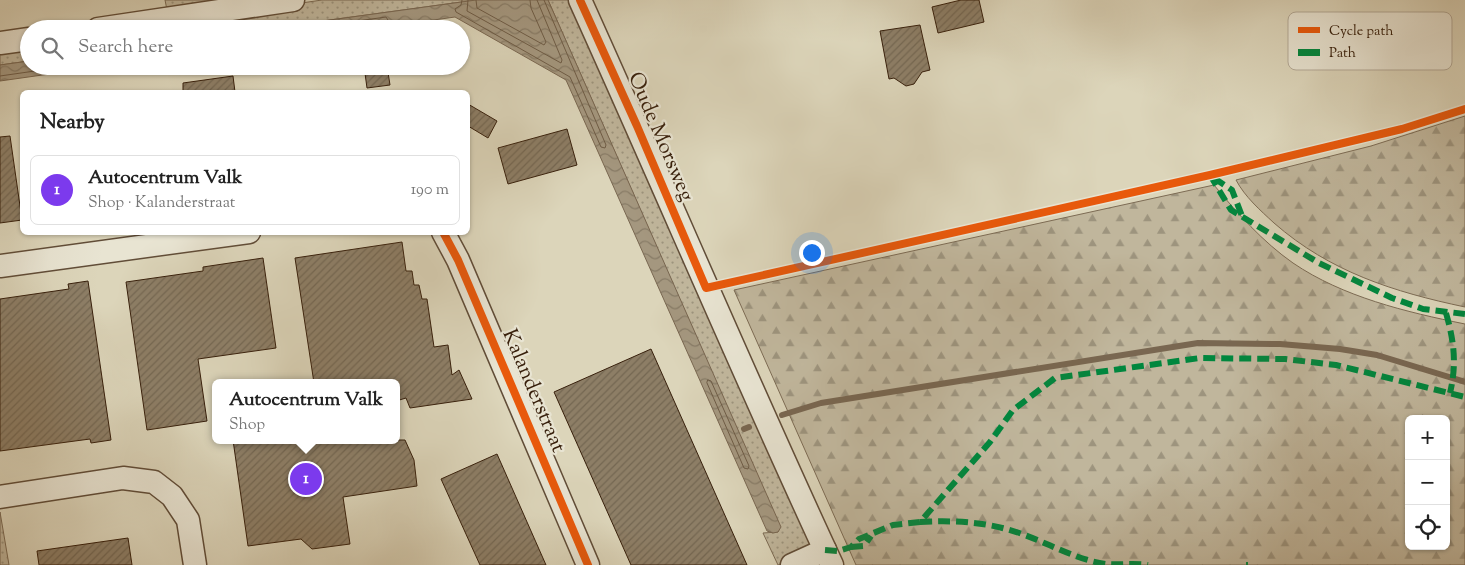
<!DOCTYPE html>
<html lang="en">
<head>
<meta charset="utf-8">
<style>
	:root { --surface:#fff; --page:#f6f6f6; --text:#222; --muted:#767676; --line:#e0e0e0; --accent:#7c3aed }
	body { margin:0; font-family:"Sorts Mill Goudy",serif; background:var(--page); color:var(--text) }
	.controls { position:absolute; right:15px; bottom:15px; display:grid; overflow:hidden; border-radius:8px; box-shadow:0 1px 4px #0004 }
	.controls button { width:45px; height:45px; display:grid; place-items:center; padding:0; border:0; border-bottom:1px solid var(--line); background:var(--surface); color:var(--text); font:25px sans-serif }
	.you { position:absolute; left:811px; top:252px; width:18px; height:18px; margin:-12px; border:4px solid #fff; border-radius:50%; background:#1a73e8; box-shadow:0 0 0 8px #1a73e833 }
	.badge { display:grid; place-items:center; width:32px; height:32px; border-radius:50%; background:var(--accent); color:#fff; font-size:16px; font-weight:700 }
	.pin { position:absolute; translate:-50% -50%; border:2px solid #fff; box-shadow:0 1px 5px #0006 }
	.popup { position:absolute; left:212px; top:379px; width:188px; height:65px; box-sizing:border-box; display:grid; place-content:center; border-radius:8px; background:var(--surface); filter:drop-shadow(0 1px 4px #0005); font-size:16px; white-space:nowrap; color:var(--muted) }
	.popup b { font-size:19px; color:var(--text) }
	.popup::after { content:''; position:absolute; left:50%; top:100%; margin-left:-10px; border:10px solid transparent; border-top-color:var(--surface) }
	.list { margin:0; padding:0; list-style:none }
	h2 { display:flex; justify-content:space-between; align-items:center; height:65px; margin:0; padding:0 20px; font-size:21px }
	h2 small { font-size:16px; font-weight:400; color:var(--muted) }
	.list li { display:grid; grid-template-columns:32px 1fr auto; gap:15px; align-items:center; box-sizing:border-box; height:70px; margin:0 10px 10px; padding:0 10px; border:1px solid var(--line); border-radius:8px }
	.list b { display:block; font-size:19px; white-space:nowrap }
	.list p { margin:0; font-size:16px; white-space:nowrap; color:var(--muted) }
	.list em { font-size:16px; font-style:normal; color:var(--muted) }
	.icon { flex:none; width:28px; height:28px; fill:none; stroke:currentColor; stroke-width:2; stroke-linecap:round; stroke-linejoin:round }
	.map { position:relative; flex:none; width:1465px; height:565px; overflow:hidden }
	.search { position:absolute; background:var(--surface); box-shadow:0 1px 4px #0004; left:20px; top:20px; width:450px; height:55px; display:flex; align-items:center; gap:12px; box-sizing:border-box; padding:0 18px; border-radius:28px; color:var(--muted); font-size:19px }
	.panel { position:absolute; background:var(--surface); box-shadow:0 1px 4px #0004; left:20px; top:90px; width:450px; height:145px; border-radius:8px }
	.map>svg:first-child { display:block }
</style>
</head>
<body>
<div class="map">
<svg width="1465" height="565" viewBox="0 0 1465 565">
	<defs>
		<pattern id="grass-dots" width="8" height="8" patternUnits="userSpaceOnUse" patternTransform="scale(1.25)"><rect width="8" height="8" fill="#c0b69c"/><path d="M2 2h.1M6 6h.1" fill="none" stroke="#9d947e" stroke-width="1.8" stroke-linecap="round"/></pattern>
		<pattern id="forest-firs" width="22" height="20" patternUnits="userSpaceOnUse" patternTransform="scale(1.25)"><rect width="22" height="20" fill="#c0b69c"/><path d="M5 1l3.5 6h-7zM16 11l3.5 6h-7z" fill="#9d947e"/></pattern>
		<pattern id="water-waves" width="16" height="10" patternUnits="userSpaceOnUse" patternTransform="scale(1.25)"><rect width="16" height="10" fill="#a4977f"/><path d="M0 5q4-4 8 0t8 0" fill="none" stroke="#877b66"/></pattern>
		<pattern id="building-hatch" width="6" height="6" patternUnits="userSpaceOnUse" patternTransform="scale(1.25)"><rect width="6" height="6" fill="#8d7e66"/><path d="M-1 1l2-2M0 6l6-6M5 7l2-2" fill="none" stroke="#746752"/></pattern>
	</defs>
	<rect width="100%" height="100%" fill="#dcd5ba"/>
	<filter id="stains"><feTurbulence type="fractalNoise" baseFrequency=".004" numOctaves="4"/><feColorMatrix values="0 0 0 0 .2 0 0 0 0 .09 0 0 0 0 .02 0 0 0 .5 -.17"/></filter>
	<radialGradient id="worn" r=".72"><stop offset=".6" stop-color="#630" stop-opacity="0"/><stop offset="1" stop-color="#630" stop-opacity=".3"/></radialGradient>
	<!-- grass -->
	<g fill="url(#grass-dots)" stroke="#7c6b54">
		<path d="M165,0h67l-65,10z"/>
		<path d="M322,0h154l-212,29h-140z"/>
		<path d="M548,0h23l243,543 -5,9 -31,13 -15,-32 15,-1 2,-5z"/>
		<path d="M29,43v18l-29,4v-18z"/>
		<path d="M0,512l9,53h-9z"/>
	</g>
	<!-- forest -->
	<g fill="url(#forest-firs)" stroke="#7c6b54" fill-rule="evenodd">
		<path d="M1465,116v191c-71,-15 -135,-35 -191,-84 -14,-13 -29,-26 -38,-43l135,-34z"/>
		<path d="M1214,185c23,28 49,57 79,78 50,34 113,49 172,61v241h-609l-122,-275zM1409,419h37v127h-37z"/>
	</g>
	<!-- water -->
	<g fill="url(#water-waves)" stroke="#796751">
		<path d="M476,0h72l233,527 -3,5 -5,1 -6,-2 -201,-451 -111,-63 -86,12h-105z"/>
		<path d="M29,61v5h77l-106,15v-16z"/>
	</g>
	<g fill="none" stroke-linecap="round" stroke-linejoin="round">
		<!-- shore -->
		<g stroke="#6e5c46" stroke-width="1">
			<path d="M462,0l-1,5 -6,4 1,3 114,65 31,70 4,1 1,-3 -62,-145"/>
			<path d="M468,0l-1,11 94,52 1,-3 -25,-60"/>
			<path d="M476,0l1,8 67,37 2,-3 -15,-34 -1,-8"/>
			<path d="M300,29l86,-12 2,3 -5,9"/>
			<path d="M0,76l70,-10"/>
			<path d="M708,380l3,1 38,85 -1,3 -4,-1 -37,-85z"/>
		</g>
		<!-- stream -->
		<g stroke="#796751" stroke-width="6">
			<path d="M782,415l39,-12 377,-60 82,1 60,5 37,6 88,27"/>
			<path d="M744,429l5,-2"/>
		</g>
	</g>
	<!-- building -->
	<g fill="url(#building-hatch)" stroke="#38200c">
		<path d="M961,0h18l5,22 -46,11 -6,-26z"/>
		<path d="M920,25l10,45 -8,2 -8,12 -8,2 -12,-8 -5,1 -9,-48z"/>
		<path d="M364,66h23l3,19 -23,3z"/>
		<path d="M233,76l2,16h-52v-9z"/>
		<path d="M468,104l29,17 -9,17 -20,-12z"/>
		<path d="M567,129l10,36 -69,19 -10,-36z"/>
		<path d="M10,136l12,84 -22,3v-86z"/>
		<path d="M402,242l4,29h6l2,14h5l3,14h5l7,48 14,-2 4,30 7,-5 13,29 -62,9 -4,-10 -10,3v-18h-82l-19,-125z"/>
		<path d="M263,258l13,90 -78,11 9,62 -60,9 -21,-148 77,-11v-4z"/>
		<path d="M88,281l23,159 -20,3 -1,-4 -90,12v-152l69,-10 -1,-5z"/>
		<path d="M651,349l96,216h-116l-77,-173z"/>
		<path d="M233,440h172l9,20 3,26 -74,11 7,47 -38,5 -11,-10 -53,7z"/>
		<path d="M497,454l49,111h-66l-39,-86z"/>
		<path d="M128,538l4,27h-93l-2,-14z"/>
	</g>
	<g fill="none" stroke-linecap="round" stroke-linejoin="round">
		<defs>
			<g id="street">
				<path d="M580,0c85,188 165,378 252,565"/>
				<path d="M98,29l195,-29"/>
				<path d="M0,43l29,-4"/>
				<path d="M443,232l15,28 130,305"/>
				<path d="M0,266l249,-34"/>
				<path d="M0,497l123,-19 31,4 18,14 16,24 7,45"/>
				<path d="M792,565l33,-15"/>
			</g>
		</defs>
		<!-- street casing -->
		<use href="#street" stroke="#614d38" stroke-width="25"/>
		<!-- street -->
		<use href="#street" stroke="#e8e4d2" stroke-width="22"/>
		<!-- quiet -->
		<g stroke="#00873e" stroke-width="6" stroke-dasharray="12 6" stroke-linecap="butt">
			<path d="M1210,175l21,35 88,53 73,35 31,11 42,5"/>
			<path d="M1214,178l18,12 10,26"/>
			<path d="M1446,313c8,28 11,51 4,80"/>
			<path d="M920,522c36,-2 69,0 102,12 28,10 55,26 84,30 14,1 28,-1 42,1"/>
			<path d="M851,547l13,-1 7,-10"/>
			<path d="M825,550l13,1 13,-4 8,-8 34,-14 27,-3 70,-80 23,-32 42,-32 145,-20 85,1 51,6 129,32"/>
			<path d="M1246,565h2"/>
		</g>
		<defs>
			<g id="cycleway">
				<path d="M580,0l57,126 69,162 504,-113 192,-46 63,-20"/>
				<path d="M443,232l15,28 130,305"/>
			</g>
		</defs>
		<!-- cycleway casing -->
		<use href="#cycleway" stroke="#e8e4d2" stroke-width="11"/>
		<!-- cycleway -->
		<use href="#cycleway" stroke="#e8590c" stroke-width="8"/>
	</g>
	<g text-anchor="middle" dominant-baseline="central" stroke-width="4.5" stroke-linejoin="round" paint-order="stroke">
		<!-- street labels -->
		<g font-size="21" fill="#38200c" stroke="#e8e4d2">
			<text transform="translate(660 137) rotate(67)">Oude Morsweg</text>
			<text transform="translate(533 391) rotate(67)">Kalanderstraat</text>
		</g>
	</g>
	<!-- legend -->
	<rect x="1288" y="12" width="164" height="58" rx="8" fill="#e8e4d2" stroke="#b3a997" stroke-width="1"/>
	<rect x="1298" y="27" width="22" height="6" fill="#e8590c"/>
	<rect x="1298" y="49" width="22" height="7" fill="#00873e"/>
	<g font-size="14" fill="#38200c">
		<text x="1329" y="35">Cycle path</text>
		<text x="1329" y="57">Path</text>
	</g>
	<rect width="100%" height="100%" filter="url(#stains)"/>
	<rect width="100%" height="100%" fill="url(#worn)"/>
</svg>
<div class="controls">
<button>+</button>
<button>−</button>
<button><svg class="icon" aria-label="locate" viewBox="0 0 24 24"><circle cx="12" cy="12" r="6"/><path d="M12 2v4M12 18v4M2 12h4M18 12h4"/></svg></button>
</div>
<div class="you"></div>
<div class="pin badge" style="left:306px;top:479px">1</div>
<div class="popup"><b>Autocentrum Valk</b>Shop</div>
<div class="search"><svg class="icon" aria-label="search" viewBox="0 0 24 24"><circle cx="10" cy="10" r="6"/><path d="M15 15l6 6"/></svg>Search here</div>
<section class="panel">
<h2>Nearby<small></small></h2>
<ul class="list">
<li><span class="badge">1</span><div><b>Autocentrum Valk</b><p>Shop · Kalanderstraat</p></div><em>190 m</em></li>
</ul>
</section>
</div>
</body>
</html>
